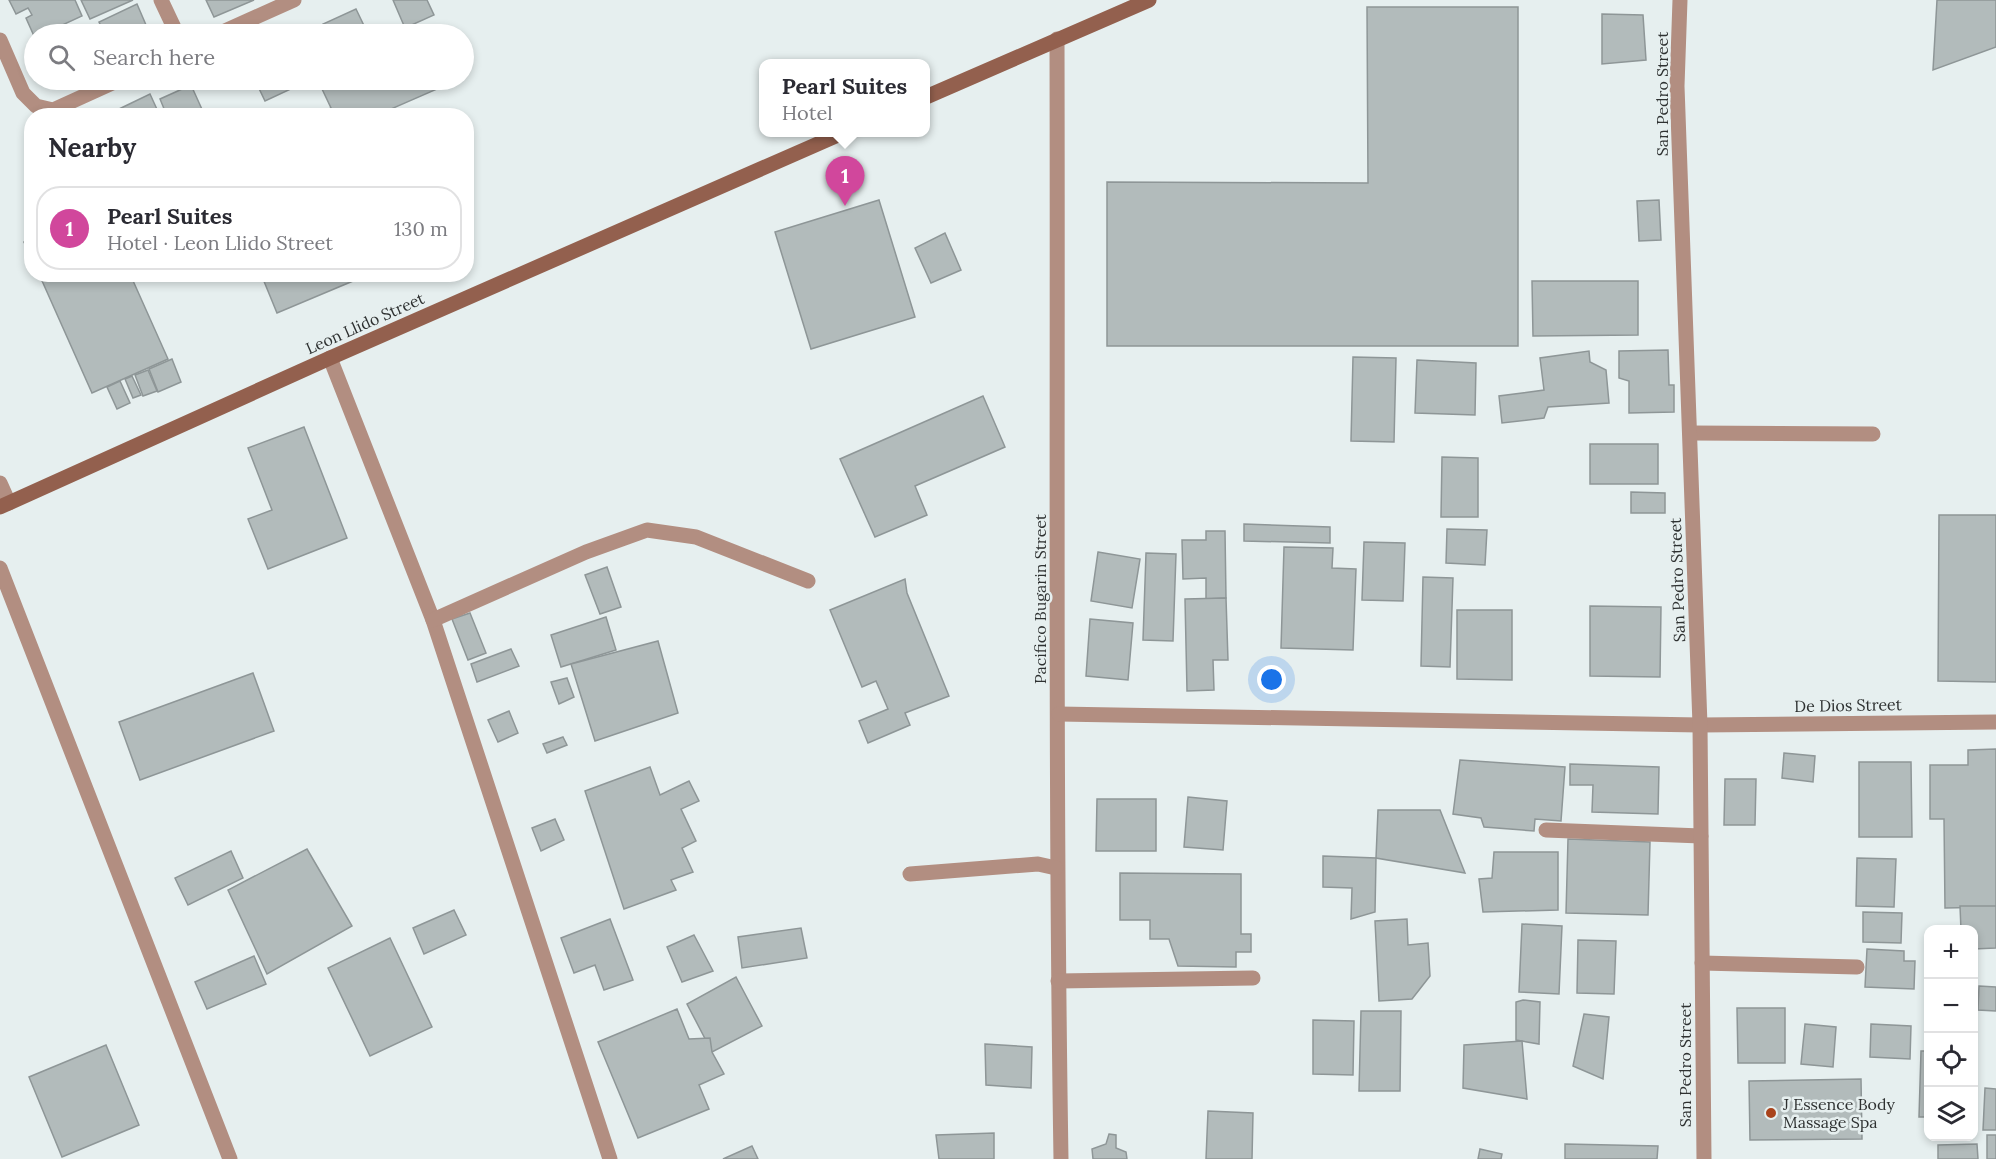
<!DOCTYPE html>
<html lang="en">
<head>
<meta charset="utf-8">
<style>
	:root { --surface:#fff; --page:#f7f7f7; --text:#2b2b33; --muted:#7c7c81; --line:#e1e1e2; --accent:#a9431b }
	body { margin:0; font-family:Lora,serif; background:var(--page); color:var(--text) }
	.controls { position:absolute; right:18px; bottom:18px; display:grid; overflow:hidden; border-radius:12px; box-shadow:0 3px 9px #0003 }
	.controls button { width:54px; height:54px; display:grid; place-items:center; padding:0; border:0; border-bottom:2px solid var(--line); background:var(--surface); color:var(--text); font:30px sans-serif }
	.you { position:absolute; left:1272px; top:680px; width:21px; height:21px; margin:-15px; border:4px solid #fff; border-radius:50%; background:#1a73e8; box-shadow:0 0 0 9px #1a73e833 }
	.badge { display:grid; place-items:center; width:39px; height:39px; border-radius:50%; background:var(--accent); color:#fff; font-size:20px; font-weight:700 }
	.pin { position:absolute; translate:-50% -50px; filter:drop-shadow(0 2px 3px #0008) }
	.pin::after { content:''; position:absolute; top:32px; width:21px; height:18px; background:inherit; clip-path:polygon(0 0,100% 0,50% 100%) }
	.popup { position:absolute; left:759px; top:59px; width:171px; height:78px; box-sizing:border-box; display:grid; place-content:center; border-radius:12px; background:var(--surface); filter:drop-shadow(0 2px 4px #0005); font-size:20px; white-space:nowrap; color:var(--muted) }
	.popup b { font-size:22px; color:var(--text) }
	.popup::after { content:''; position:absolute; left:50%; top:100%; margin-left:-12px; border:12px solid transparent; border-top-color:var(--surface) }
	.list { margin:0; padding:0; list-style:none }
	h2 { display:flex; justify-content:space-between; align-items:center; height:78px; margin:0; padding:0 24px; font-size:26px }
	h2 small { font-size:20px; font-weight:400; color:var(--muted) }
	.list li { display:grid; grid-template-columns:39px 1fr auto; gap:18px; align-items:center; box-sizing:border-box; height:84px; margin:0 12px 12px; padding:0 12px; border:2px solid var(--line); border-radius:24px }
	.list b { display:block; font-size:22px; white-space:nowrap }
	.list p { margin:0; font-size:20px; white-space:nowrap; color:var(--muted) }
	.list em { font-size:20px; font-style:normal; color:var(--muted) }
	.icon { flex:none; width:33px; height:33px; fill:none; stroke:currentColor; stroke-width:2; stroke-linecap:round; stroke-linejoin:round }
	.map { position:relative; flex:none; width:1996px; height:1159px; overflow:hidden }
	.search { position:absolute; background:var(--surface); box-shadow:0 3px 9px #0003; left:24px; top:24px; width:450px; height:66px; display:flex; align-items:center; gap:15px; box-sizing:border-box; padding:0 21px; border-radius:33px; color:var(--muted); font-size:22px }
	.panel { position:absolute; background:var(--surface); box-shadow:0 3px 9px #0003; left:24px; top:108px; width:450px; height:174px; border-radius:24px }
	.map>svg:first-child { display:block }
</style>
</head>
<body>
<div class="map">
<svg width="1996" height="1159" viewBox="0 0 1996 1159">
	<rect width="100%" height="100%" fill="#e6efef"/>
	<!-- building -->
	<g fill="#b2bbbb" stroke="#8e9697" stroke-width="1.5">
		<path d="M9,0h66l7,16 -39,18h-9v2l-8,-18 6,-3 -4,-7 -12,6z"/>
		<path d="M81,0h52l-43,19z"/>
		<path d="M206,0h48l-40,17z"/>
		<path d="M393,0h34l7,15 -29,13z"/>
		<path d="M1937,0h59v47l-63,23z"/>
		<path d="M137,4l12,28 -4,2h-40l-6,-12z"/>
		<path d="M1367,7h151v339h-411v-164l261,1z"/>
		<path d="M356,9l12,25h-40l-5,-10z"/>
		<path d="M1602,14l41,1 3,45 -44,4z"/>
		<path d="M78,26l4,8h-22z"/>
		<path d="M255,80h34l4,8 -28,13z"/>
		<path d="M345,80h96l3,6 -60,26 2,4h-73l18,-8 -9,-19z"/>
		<path d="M191,85l14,31h-38l-7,-17z"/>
		<path d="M150,94l10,22h-41l-2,-6z"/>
		<path d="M879,200l36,117 -104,32 -36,-117z"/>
		<path d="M1659,200l2,40 -22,1 -2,-40z"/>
		<path d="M945,233l16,37 -30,13 -16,-35z"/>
		<path d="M32,238v20l-8,-16z"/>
		<path d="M39,274h91l38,85 -76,34z"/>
		<path d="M261,274h89l3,7 -76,32z"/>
		<path d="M1532,281h106v54l-105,1z"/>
		<path d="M1668,350l1,35h5v27l-45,1v-32l-10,-3v-27z"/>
		<path d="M1589,351l1,11 16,8 3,33 -61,4 -4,11 -42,5 -3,-27 45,-6 -4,-32z"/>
		<path d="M1353,357l43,1 -2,84 -43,-1z"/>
		<path d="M172,359l9,23 -23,10 -9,-23z"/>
		<path d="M1417,360l59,3 -1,52 -60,-2z"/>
		<path d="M148,370l9,21 -14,5 -8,-21z"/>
		<path d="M132,376l9,19 -8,3 -8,-19z"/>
		<path d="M120,381l10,22 -13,6 -10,-22z"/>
		<path d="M983,396l22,51 -90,39 12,29 -52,22 -35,-78z"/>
		<path d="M304,427l43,111 -79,31 -20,-50 24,-9 -24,-62z"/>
		<rect x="1590" y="444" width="68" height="40"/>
		<path d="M1442,457l36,1v59h-37z"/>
		<path d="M1631,492l34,1v20h-34z"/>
		<path d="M1939,515h57v167l-58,-1z"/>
		<path d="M1244,524l86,3v16l-86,-2z"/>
		<path d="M1447,529l40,1 -2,35 -39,-2z"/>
		<path d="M1206,531h19l1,67 -20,1v-21l-23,1 -1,-39h24z"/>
		<path d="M1364,542l41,1 -2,58 -41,-1z"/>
		<path d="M1284,547l49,1 -1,20 24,1 -3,81 -72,-2z"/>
		<path d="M1098,552l42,7 -8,49 -41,-7z"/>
		<path d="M1146,553l30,1 -3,87 -30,-1z"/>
		<path d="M607,567l14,40 -21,7 -15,-39z"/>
		<path d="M1423,577l30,1 -3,89 -29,-1z"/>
		<path d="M905,579l2,14 42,103 -44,17 5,12 -42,18 -9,-22 29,-12 -12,-28 -14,6 -32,-77z"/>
		<path d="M1226,598l2,62h-15l1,30 -27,1 -2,-92z"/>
		<path d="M1590,606l71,1 -1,70 -70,-1z"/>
		<path d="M1457,610h55v70l-55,-1z"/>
		<path d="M470,613l16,40 -18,7 -16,-41z"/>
		<path d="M606,617l10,33 -55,17 -10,-32z"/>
		<path d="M1090,619l43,4 -5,57 -42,-4z"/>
		<path d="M658,641l20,72 -83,28 -24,-77z"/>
		<path d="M511,649l8,17 -42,16 -6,-18z"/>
		<path d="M253,673l21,58 -134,49 -21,-58z"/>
		<path d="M567,678l7,19 -15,7 -8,-22z"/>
		<path d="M509,711l9,22 -20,9 -10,-22z"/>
		<path d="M563,737l4,8 -20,8 -4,-9z"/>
		<path d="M1996,749v158l-51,1 -1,-89h-14v-54h38v-15z"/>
		<path d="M1784,753l31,3 -2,26 -31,-4z"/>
		<path d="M1460,760l105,7 -4,54 -26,-2 -1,12 -50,-4 -3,-9 -28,-4z"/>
		<path d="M1859,762h52l1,75h-53z"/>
		<path d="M1570,764l89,3 -1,47 -66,-2 1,-27h-23z"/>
		<path d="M650,767l10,28 29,-14 10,20 -18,8 15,32 -14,7 11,24 -22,8 5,10 -52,19 -39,-118z"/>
		<path d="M1725,779h31l-1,46h-31z"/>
		<path d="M1188,797l39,4 -4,49 -39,-3z"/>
		<path d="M1097,799h59v52h-60z"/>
		<path d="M1378,810h62l25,63 -89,-15z"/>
		<path d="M555,819l9,21 -23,11 -9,-23z"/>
		<path d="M1568,839l82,3 -2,73 -82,-2z"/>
		<path d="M307,849l45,77 -85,48 -39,-84z"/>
		<path d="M231,851l12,27 -55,27 -13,-27z"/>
		<path d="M1494,852h64v58l-75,2 -4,-33 13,-1z"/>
		<path d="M1323,856l53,2 -1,54 -24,7 1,-31 -29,-1z"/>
		<path d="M1857,858l39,1 -2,48 -38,-1z"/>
		<path d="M1120,873l121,1v60h10v18h-15v15l-58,-1 -9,-27h-19v-19h-30z"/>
		<path d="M1960,906h36v42l-22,1v-19h-13z"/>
		<path d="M454,910l12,25 -42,19 -11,-26z"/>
		<path d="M1863,912l39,1 -1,30 -38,-1z"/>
		<path d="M610,919l23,61 -29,10 -9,-25 -21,8 -13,-35z"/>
		<path d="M1407,919l1,26 20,-2 2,33 -18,23 -33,2 -4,-80z"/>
		<path d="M1522,924l40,2 -3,68 -40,-2z"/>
		<path d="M801,928l6,30 -65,10 -4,-31z"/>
		<path d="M694,935l19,36 -31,11 -15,-35z"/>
		<path d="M390,938l42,89 -62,29 -42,-88z"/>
		<path d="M1578,940l38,1 -2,53 -37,-1z"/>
		<path d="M1867,949l37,2v10h11l-1,28 -49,-2z"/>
		<path d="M254,956l12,28 -59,25 -12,-27z"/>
		<path d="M736,977l26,49 -50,26 -25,-48z"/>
		<path d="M1979,986l17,1v24l-18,-1z"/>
		<path d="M1523,1000l17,2 -1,42 -23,-4v-38z"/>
		<path d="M1737,1008h48v55h-47z"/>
		<path d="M677,1009l12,30 21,-1 2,14 12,22 -25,11 10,24 -71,29 -40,-96z"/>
		<path d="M1361,1011h40l-1,80h-41z"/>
		<path d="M1584,1014l25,3 -6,62 -30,-13z"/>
		<path d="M1313,1020l41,1 -1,54 -40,-1z"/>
		<path d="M1805,1024l31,3 -3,40 -32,-3z"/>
		<path d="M1871,1024l40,2 -1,33 -40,-2z"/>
		<path d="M1522,1041l5,58 -64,-11 1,-43z"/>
		<path d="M985,1044l47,3 -1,41 -45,-3z"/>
		<path d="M106,1045l33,80 -77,32 -33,-80z"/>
		<path d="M1921,1051h7v66h-9z"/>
		<path d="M1861,1079l1,60 -112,1 -1,-59z"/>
		<path d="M1985,1088l11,1v41h-13z"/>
		<path d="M1208,1111l45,2 -1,46h-46z"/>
		<path d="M994,1133v26h-55l-3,-24z"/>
		<path d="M1109,1134l7,1v13l10,4 1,7h-34l-1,-10 14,-5z"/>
		<rect x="1987" y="1135" width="9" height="24"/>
		<path d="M1565,1144l93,2 -1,13h-92z"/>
		<path d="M1977,1144l1,15h-40v-14z"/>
		<path d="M752,1146l6,13h-35z"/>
		<path d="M1480,1149l22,5 -1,5h-23z"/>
	</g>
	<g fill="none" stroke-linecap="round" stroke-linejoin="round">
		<!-- service -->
		<g stroke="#b28e81" stroke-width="15">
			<path d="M1546,830l155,6"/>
			<path d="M1702,963l155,4"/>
		</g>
		<!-- minor -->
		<g stroke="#b28e81" stroke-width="15">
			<path d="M161,0l16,34"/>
			<path d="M218,34l76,-34"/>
			<path d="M1057,39c1,374 -2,747 4,1120"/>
			<path d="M0,40l23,53 13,13 17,4 66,-30"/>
			<path d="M330,358l103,262 177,539"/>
			<path d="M1690,433l183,1"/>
			<path d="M0,568l230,591"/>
			<path d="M433,620l153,-68 61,-22 49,7 112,44"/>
			<path d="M1059,714l641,11 296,-3"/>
			<path d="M910,874l128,-10 18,4"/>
			<path d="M1058,981l195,-3"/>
		</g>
		<!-- tertiary -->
		<g stroke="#b28e81" stroke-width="15">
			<path d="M1680,0l-3,86 23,639 4,434"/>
			<path d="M0,483l9,20"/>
		</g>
		<!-- secondary -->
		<g stroke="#93604e" stroke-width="15">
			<path d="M926,97l223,-97"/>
			<path d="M0,507l330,-149 515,-226"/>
		</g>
	</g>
	<!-- markers -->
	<circle fill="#a9431b" stroke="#e6efef" stroke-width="2" cx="1771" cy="1113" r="6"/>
	<g text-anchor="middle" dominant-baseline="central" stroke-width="5" stroke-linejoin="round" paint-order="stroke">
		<!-- street labels -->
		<g font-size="16" fill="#2e3131" stroke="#e6efef">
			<text transform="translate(1662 94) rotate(-90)">San Pedro Street</text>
			<text transform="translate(365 323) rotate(-24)">Leon Llido Street</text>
			<text transform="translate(1677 580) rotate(-92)">San Pedro Street</text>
			<text transform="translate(1040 599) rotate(-90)">Pacifico Bugarin Street</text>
			<text transform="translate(1848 705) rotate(-1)">De Dios Street</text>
			<text transform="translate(1685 1065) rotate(-90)">San Pedro Street</text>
		</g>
		<!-- poi labels -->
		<g font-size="16" fill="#2e3131" stroke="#e6efef" text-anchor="start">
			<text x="1783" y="1104">J Essence Body<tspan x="1783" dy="18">Massage Spa</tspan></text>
		</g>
	</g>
</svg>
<div class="controls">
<button>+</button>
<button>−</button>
<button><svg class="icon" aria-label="locate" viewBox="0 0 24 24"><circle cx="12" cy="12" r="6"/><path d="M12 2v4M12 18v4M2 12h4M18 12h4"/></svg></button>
<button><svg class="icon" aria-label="layers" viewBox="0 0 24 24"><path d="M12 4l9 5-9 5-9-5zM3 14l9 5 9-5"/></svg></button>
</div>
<div class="you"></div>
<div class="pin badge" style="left:845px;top:206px;background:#d1479c">1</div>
<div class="popup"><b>Pearl Suites</b>Hotel</div>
<div class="search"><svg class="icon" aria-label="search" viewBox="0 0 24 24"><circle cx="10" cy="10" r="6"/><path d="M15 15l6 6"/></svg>Search here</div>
<section class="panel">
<h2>Nearby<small></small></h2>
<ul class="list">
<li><span class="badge" style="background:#d1479c">1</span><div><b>Pearl Suites</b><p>Hotel · Leon Llido Street</p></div><em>130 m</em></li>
</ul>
</section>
</div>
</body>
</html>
